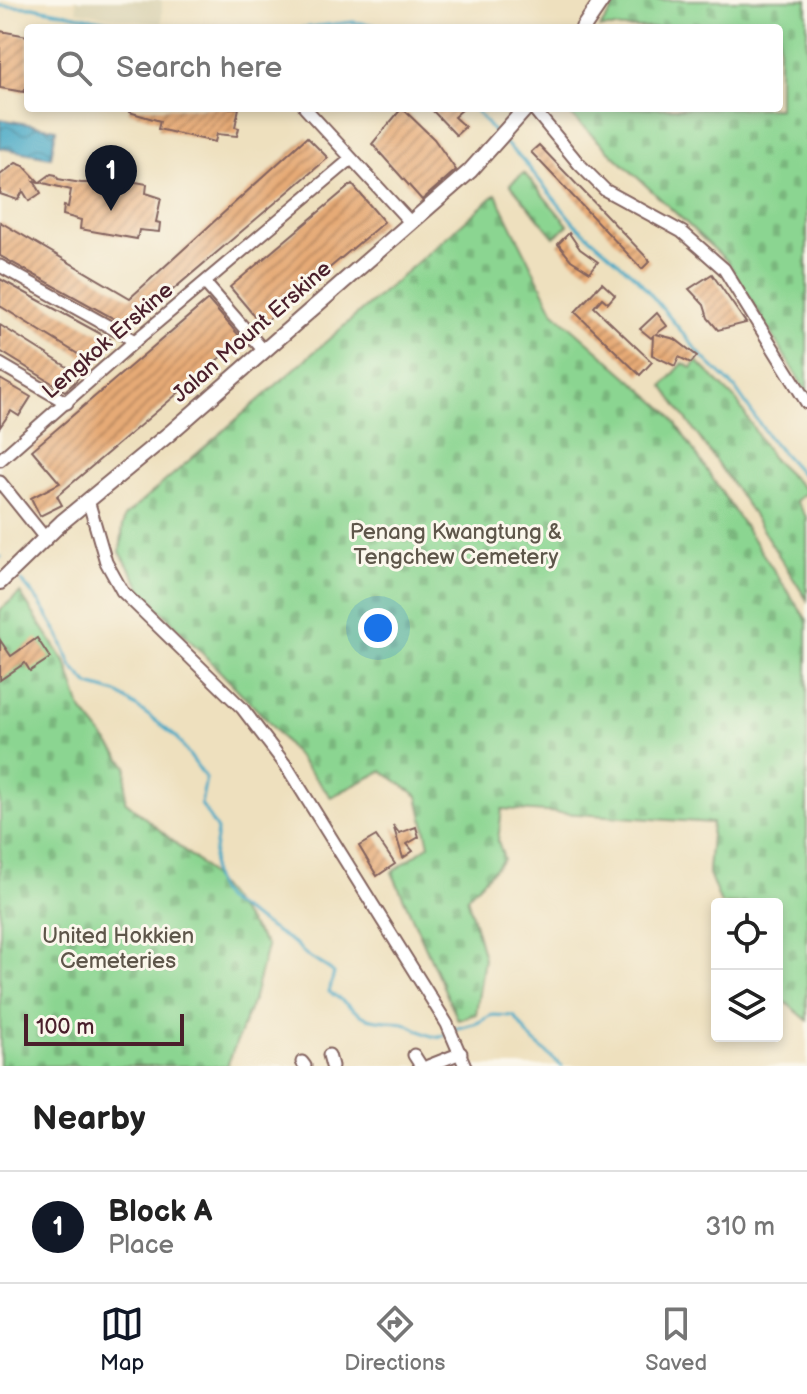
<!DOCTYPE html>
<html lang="en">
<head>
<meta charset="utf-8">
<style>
	:root { --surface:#fff; --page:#f6f6f6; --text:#222; --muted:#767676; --line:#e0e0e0; --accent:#111827 }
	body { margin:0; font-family:"Balsamiq Sans",sans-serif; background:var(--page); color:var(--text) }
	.controls { position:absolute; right:24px; bottom:24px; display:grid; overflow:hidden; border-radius:8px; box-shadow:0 4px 12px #0003 }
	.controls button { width:72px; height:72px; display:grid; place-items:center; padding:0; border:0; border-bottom:2px solid var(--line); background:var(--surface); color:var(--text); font:40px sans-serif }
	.scale { position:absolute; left:24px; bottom:20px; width:160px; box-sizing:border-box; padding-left:8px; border:4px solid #4a1f2b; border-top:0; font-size:22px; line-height:28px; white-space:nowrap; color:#4a1f2b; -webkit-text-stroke:6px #fbf7ec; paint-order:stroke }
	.you { position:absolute; left:378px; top:628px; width:28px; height:28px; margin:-20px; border:6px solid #fff; border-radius:50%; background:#1a73e8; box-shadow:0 0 0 12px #1a73e833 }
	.badge { display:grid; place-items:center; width:52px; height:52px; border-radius:50%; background:var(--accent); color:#fff; font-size:26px; font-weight:700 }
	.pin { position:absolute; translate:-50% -66px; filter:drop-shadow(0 2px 4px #0008) }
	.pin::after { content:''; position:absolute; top:42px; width:28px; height:24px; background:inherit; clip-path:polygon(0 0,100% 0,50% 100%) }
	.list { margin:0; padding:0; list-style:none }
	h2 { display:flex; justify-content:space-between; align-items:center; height:104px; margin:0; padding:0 32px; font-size:34px }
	h2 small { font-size:26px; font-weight:400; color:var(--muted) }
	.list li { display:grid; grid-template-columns:52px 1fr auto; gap:24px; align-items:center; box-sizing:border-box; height:112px; padding:0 32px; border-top:2px solid var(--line) }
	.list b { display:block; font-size:30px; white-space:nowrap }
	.list p { margin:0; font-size:26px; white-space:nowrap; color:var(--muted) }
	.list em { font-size:26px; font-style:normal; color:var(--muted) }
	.icon { flex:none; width:44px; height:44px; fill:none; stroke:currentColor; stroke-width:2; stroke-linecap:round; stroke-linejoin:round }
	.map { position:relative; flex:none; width:807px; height:1066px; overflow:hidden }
	.search { position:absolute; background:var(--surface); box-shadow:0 4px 12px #0003; left:24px; right:24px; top:24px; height:88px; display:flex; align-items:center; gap:20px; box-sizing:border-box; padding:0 28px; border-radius:8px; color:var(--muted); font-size:30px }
	.sheet { height:216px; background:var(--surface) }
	nav { display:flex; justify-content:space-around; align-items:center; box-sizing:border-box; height:112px; border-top:2px solid var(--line); background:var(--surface); font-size:22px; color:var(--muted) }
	nav a { display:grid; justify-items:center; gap:4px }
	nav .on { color:var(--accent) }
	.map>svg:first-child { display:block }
</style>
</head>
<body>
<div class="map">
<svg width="807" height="1066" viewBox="0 0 807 1066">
	<defs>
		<pattern id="cemetery-stones" width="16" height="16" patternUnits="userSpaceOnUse" patternTransform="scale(2)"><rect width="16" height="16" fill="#8bd591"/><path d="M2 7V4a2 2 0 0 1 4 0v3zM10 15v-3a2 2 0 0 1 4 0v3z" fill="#79b67d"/></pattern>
		<pattern id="water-waves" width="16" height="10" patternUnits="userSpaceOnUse" patternTransform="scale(2)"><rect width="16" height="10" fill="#46a8c5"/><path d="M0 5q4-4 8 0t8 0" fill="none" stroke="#3c88a0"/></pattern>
		<pattern id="building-hatch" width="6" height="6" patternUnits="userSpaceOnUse" patternTransform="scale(2)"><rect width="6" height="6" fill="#e6aa76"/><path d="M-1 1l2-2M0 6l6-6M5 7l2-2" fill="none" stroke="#bc8a61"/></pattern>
	</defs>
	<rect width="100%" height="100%" fill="#fbf7ec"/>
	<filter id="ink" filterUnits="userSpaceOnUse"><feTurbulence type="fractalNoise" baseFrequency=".0125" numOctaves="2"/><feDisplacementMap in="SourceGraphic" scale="16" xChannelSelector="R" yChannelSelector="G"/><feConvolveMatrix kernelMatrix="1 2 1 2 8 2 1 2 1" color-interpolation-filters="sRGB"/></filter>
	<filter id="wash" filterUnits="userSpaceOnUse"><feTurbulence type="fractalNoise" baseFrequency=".006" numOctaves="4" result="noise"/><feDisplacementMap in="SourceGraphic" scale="32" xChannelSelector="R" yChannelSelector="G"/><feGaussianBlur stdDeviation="1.8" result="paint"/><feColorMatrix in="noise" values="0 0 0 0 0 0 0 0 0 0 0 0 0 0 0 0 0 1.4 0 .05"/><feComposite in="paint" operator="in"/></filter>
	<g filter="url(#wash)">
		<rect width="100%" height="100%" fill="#eee0be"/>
		<!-- built -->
		<path fill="#dcd4b4" d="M76,0h86v25l-85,-14z"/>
		<!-- cemetery -->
		<g fill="url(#cemetery-stones)" stroke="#6a7a5e" stroke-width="2">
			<path d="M619,0h188v393l-79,-131 -165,-154h216v-80h-179z"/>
			<path d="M524,173l44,52 -14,12 -44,-53z"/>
			<path d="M496,194l58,118 114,100 139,208v400l-30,-25v-91h-56l-13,-33 4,-48 -210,-14 -4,32 6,18 -37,38 17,61 -8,56 -18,6 -66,-148 37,-27 -11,-49 -36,-25 -51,26 -65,-78 -122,-126 -24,-41 4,-35z"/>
			<path d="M697,361l40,40 34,56 36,35 -11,9 11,17v82l-61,-96 -83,-118 20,-23 9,5z"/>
			<path d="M20,593l47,72 14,44 46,57 -2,35 79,66 63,79 -13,51 -27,69h-227v-456z"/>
		</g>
		<!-- water -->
		<path fill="url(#water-waves)" stroke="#486478" stroke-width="2" d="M0,119l56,10 -5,28 -51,-9z"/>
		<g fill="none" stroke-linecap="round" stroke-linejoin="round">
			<!-- stream -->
			<g stroke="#46a8c5" stroke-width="3">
				<path d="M0,6l33,1 111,21"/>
				<path d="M301,28l52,-6 45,6"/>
				<path d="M474,108l21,26"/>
				<path d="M504,142l18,17 52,64 64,56 62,75 35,34 35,51 37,41"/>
				<path d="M0,557h1"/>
				<path d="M22,581l18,22 19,32 13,32 17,18 28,8 35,25 24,19 30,41 -5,26 16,26c-3,30 -12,42 7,69l73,46c10,15 24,16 37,28l-5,19c13,7 25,20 36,25 11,5 26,3 38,6 15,3 27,21 45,10"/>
				<path d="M455,1029l22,-6 15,-8 22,1 18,24 30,26"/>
			</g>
		</g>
		<g id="blocks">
			<!-- building -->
			<g fill="url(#building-hatch)">
				<path d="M0,31l28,5v53l-3,-1 -1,4 -24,-4z"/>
				<path d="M129,108h110l-4,19 4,1 -2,8 -20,-2 -2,8 -57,-13 2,-8 -31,-9z"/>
				<path d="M402,108l32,31 22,31 -34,30 -50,-56z"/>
				<path d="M430,108h34l-10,9 11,10 -9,8z"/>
				<path d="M307,137l21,21 -199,169 -129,-71v-34l130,76z"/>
				<path d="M539,145l111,116 -8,8 -111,-117z"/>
				<path d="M16,163l8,3 15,16 -5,-1 7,12 -12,8 -6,-10 -5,9 -18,-6v-19z"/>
				<path d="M51,174l5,1 2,4 23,4h8l2,-9 56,10 -1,9 15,5 -5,24 4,1 -1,9 -20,-2 -2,9 -57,-10 1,-9 -18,-5 1,-9 4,1 3,-17 -31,-8z"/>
				<path d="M352,184l32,38 -122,103 -32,-38z"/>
				<path d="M569,233l11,16 18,13 -8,10 -19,-12 -13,-16z"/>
				<path d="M712,274l34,49 -28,7 -10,-12 -4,-13 -15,-16z"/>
				<path d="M0,279l110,60 -24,20 -86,-53z"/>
				<path d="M602,283l13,12 -7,8 -6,-5 -8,9 58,55 -12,13 -65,-63z"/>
				<path d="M208,300l34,39 -185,157 5,9 -22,11 -9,-18 29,-15 -28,-33z"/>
				<path d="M657,313l10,13 -11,8 19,5 22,17 -6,7 -12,-6 -4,9 -23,-11 1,-19 -2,2 -11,-9z"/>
				<path d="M0,325l80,50 -6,8 -9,8 -65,-40z"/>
				<path d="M0,379l31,18 -12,19 -8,-5 -11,16z"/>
				<path d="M37,638l13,20 -20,13 -5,-8 -25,17v-40l11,16z"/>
				<path d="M393,825l6,8 17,-6 3,10 -12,7 6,7 -10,7z"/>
				<path d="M376,836l19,28 -18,12 -18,-30z"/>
			</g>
		</g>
	</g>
	<g filter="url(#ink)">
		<use href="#blocks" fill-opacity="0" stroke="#83635e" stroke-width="2"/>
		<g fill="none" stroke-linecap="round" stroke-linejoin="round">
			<defs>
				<g id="minor">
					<path d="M305,108l106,115"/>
					<path d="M533,108l46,56 26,26 77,42 42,37 83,134"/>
					<path d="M0,266l135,75"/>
					<path d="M205,283l59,68"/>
					<path d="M0,364l67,39"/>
					<path d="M0,460l135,-119 216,-182"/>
					<path d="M0,482l45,56"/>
					<path d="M88,500l18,62 16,29 120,117 45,59 160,257 18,42"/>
					<path d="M329,1055l3,11"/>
					<path d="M414,1055l7,11"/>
					<path d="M302,1062l3,4"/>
					<path d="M428,1066l33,-13"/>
				</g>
				<g id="major">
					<path d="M583,28l19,-28"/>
					<path d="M0,582l62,-60 108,-89 300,-262 56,-63"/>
				</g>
			</defs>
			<!-- minor casing -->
			<use href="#minor" stroke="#83635e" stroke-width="15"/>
			<!-- major casing -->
			<use href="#major" stroke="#83635e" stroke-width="18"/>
			<!-- minor -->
			<use href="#minor" stroke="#fff" stroke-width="11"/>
			<!-- major -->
			<use href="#major" stroke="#fff" stroke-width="14"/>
		</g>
	</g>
	<g text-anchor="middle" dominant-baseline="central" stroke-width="6" stroke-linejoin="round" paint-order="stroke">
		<!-- street labels -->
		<g font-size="22" fill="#4a1f2b" stroke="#fbf7ec">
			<text transform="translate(252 332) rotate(-41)">Jalan Mount Erskine</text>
			<text transform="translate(108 341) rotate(-41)">Lengkok Erskine</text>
		</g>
		<!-- park labels -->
		<g font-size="22" fill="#5e564a" stroke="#fbf7ec">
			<text x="456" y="532">Penang Kwangtung &amp;<tspan x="456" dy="25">Tengchew Cemetery</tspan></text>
			<text x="118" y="936">United Hokkien<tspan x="118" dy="25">Cemeteries</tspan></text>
		</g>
	</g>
</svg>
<div class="controls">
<button><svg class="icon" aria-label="locate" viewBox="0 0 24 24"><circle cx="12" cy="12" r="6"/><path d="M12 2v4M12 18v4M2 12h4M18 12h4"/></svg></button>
<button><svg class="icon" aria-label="layers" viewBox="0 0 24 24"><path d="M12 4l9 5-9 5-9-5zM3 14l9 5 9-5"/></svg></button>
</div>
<div class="scale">100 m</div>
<div class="you"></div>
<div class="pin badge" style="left:111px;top:211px">1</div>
<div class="search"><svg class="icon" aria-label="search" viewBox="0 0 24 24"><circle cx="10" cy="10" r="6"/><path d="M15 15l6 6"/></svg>Search here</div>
</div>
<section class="sheet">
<h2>Nearby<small></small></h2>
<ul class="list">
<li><span class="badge">1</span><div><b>Block A</b><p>Place</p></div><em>310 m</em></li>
</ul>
</section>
<nav>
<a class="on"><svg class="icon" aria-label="map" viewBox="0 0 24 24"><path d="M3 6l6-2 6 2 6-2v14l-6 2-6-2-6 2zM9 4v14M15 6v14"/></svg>Map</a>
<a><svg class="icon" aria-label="directions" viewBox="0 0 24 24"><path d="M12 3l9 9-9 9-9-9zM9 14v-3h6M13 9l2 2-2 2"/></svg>Directions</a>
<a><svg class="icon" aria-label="saved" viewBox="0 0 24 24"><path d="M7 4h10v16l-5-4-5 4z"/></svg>Saved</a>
</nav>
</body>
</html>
